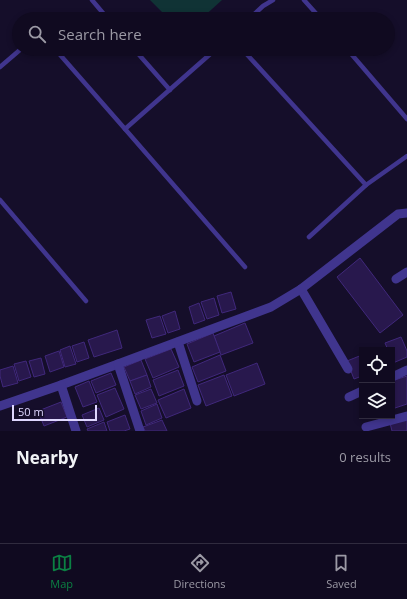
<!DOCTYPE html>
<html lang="en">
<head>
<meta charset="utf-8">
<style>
	:root { --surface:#100a20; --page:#1e182d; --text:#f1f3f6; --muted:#9c9aa5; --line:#302b3e; --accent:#0b8043 }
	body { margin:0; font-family:"Open Sans",sans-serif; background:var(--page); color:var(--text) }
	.controls { position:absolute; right:12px; bottom:12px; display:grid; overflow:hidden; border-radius:0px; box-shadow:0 2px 6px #0003 }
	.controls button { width:36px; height:36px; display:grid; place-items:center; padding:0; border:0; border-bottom:1px solid var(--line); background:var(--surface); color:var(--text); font:20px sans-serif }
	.scale { position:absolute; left:12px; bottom:10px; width:85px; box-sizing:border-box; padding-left:4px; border:2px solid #dfd7ff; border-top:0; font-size:11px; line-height:14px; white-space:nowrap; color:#dfd7ff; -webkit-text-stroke:3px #150e2a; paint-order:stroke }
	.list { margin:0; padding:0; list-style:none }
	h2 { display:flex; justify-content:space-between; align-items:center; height:52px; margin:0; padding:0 16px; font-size:17px }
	h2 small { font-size:13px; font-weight:400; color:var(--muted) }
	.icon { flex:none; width:22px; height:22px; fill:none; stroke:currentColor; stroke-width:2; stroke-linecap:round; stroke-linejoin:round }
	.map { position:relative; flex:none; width:407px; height:431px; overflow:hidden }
	.search { position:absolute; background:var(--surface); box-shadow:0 2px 6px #0003; left:12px; right:12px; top:12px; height:44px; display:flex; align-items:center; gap:10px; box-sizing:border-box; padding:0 14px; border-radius:22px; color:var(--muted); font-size:15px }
	.sheet { height:112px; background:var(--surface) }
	nav { display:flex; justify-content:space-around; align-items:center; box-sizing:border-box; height:56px; border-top:1px solid var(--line); background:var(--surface); font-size:11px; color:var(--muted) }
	nav a { display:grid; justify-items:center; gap:2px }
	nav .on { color:var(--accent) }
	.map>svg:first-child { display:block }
</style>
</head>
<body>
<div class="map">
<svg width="407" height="431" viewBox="0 0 407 431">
	<rect width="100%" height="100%" fill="#150e2a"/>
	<!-- pitch -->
	<path fill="#103335" d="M150,0h72l-21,19h-32z"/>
	<!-- building -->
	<g fill="#28184d" stroke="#40287b">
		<path d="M360,258l43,57 -23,18 -43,-56z"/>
		<path d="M231,292l5,17 -14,4 -5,-17z"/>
		<path d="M214,298l5,17 -12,4 -6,-17z"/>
		<path d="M199,303l6,17 -11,4 -5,-17z"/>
		<path d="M175,311l5,18 -12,4 -6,-17z"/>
		<path d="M160,316l6,18 -14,4 -6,-18z"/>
		<path d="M245,323l8,20 -32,12 -7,-19z"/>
		<path d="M117,330l5,18 -28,9 -6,-17z"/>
		<path d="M213,333l7,19 -26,10 -7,-18z"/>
		<path d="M401,337l6,14v6l-14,6 -1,-3v-10h-4l-3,-7z"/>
		<path d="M84,342l5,16 -12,4 -5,-16z"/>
		<path d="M70,346l6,18 -11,3 -5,-17z"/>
		<path d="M171,349l8,18 -26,11 -8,-19z"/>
		<path d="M59,351l5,16 -14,5 -5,-16z"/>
		<path d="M220,355l6,16 -28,11 -6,-15z"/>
		<path d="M362,355v21l-8,3 -7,-18z"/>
		<path d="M41,358l4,16 -11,3 -5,-16z"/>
		<path d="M141,360l6,15 -17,6 -6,-14z"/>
		<path d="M26,361l5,16 -12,4 -5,-17z"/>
		<path d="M257,363l8,21 -31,12 -8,-21z"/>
		<path d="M13,366l5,17 -15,4 -3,-11v-6z"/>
		<path d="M178,370l6,16 -25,10 -6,-16z"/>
		<path d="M111,373l5,12 -20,8 -5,-12z"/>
		<path d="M147,375l4,12 -16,7 -5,-13z"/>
		<path d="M224,375l8,21 -26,10 -8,-21z"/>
		<path d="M407,376v28l-15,5v-28z"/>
		<path d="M89,381l8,21 -14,5 -8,-20z"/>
		<path d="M115,388l9,21 -18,8 -9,-22z"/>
		<path d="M151,389l6,14 -16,6 -6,-14z"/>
		<path d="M184,389l7,19 -25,10 -8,-18z"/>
		<path d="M61,402l6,15 -23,9 -6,-15z"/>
		<path d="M157,404l5,14 -16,7 -5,-14z"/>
		<path d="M99,408l5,12 -17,7 -5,-12z"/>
		<path d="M125,415l5,14 -6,2h-14l-3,-9z"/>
		<path d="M407,418v13h-15l-2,-8z"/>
		<path d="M162,420l5,11h-22l-2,-4z"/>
		<path d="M104,422l3,9h-19l-1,-2z"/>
	</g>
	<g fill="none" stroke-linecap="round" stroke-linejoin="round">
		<!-- service -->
		<g stroke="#40358e" stroke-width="4.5">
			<path d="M92,0l16,19"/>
			<path d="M304,0l17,19"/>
			<path d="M249,19l14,-13 10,-6"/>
			<path d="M55,49l70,80"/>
			<path d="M134,49l36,41"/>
			<path d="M216,49l-91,80 120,138"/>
			<path d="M242,49l124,136"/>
			<path d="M347,49l60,70"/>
			<path d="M0,67l21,-18"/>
			<path d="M0,200l86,101"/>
			<path d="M309,237l57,-52 41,-29"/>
		</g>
		<!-- minor -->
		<g stroke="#40358e" stroke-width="9">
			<path d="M396,279l11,-7"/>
			<path d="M301,289l47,80"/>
			<path d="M178,342l19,59"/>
			<path d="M392,377l15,-7"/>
			<path d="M61,385l57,-21"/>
			<path d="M349,397l13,-6"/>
			<path d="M0,406l61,-21 15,46"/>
			<path d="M366,427l41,-11"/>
			<path d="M140,431l-22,-67 153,-57 30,-18 97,-75 9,-1"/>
		</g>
	</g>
</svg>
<div class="controls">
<button><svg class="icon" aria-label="locate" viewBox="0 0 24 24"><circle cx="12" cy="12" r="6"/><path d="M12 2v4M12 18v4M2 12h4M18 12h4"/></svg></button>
<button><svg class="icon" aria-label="layers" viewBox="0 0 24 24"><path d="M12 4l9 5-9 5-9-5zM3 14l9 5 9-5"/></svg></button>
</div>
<div class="scale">50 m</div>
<div class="search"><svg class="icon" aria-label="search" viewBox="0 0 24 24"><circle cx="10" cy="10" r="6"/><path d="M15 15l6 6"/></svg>Search here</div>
</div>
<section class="sheet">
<h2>Nearby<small>0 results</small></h2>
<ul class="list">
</ul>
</section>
<nav>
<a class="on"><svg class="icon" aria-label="map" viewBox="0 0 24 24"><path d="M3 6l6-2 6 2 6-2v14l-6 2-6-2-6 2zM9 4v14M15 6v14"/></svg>Map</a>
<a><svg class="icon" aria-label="directions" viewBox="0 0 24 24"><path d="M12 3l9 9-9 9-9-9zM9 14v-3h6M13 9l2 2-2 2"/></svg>Directions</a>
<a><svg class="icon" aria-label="saved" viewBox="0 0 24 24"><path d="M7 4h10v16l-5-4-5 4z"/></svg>Saved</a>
</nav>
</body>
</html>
